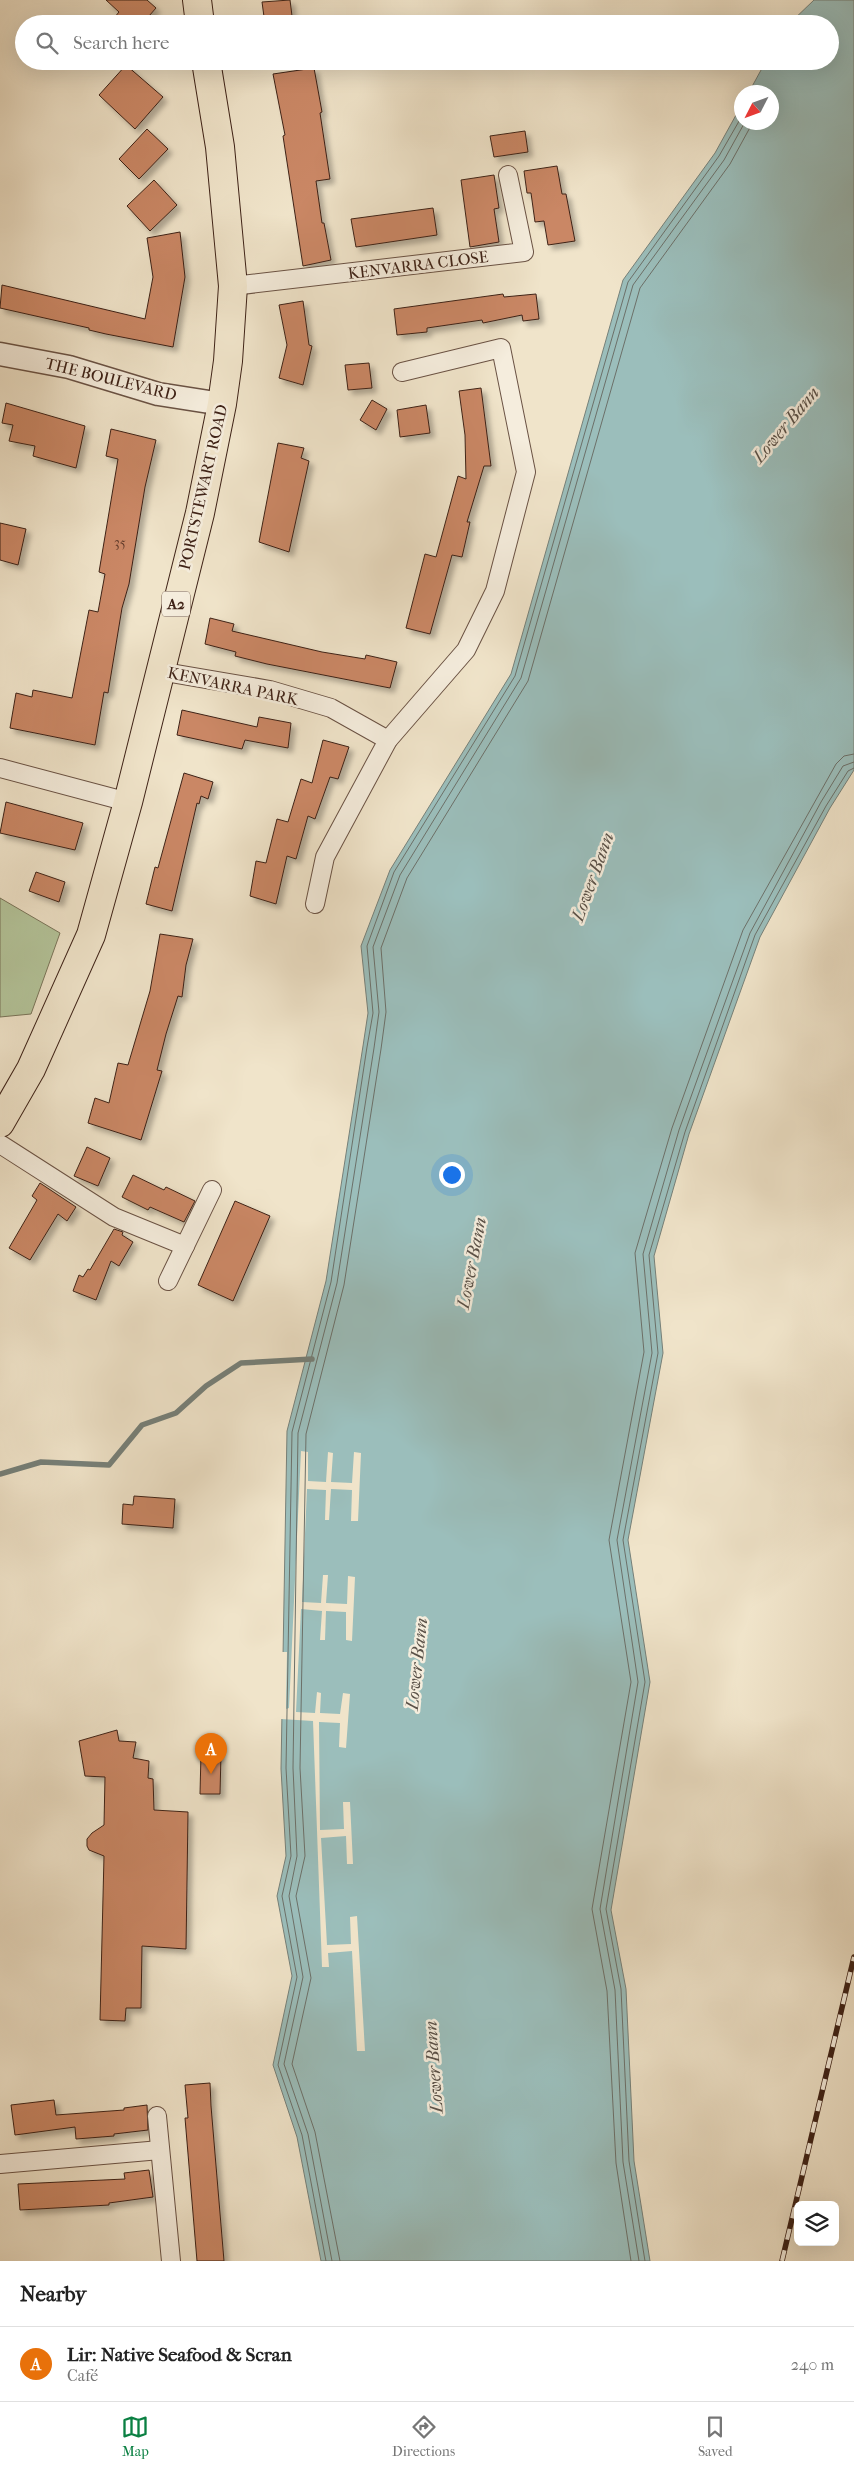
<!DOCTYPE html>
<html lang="en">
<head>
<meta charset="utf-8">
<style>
	:root { --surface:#fff; --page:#f6f6f6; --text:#222; --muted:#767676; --line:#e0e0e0; --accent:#0b8043 }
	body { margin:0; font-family:"IM FELL French Canon",serif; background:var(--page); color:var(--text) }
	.controls { position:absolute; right:15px; bottom:15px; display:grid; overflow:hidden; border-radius:8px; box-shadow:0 5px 20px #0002 }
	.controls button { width:45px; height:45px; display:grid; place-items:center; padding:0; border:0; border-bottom:1px solid var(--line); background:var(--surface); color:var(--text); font:25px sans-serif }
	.compass { position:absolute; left:734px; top:85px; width:45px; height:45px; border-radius:50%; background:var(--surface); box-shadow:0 5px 20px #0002; rotate:228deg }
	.you { position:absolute; left:451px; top:1174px; width:18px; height:18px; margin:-12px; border:4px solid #fff; border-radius:50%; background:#1a73e8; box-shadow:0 0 0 8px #1a73e833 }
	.badge { display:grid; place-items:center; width:32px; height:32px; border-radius:50%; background:var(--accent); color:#fff; font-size:16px; font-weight:700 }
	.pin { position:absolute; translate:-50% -41px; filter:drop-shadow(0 1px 2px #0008) }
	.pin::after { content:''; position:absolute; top:26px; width:18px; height:15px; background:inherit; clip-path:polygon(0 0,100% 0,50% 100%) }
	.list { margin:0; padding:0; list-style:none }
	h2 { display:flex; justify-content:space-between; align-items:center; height:65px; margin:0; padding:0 20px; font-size:21px }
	h2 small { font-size:16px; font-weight:400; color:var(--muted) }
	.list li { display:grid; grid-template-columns:32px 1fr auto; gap:15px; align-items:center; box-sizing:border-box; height:75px; padding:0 20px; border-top:1px solid var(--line) }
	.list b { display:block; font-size:19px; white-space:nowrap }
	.list p { margin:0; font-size:16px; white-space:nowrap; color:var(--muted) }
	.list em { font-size:16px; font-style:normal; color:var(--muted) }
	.icon { flex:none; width:28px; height:28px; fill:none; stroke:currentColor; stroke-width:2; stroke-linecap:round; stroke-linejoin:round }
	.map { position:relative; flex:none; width:854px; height:2261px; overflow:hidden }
	.search { position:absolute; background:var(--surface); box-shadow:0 5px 20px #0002; left:15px; right:15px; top:15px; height:55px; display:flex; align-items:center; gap:12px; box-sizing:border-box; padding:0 18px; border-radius:28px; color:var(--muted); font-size:19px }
	.sheet { height:140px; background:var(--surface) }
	nav { display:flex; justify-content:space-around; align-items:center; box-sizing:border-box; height:70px; border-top:1px solid var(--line); background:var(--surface); font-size:14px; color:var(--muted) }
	nav a { display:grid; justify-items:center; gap:2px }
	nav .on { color:var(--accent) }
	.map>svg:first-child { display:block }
</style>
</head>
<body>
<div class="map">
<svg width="854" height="2261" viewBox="0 0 854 2261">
	<defs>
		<filter id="shadow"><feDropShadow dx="4.5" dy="4.5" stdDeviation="2.5" flood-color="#0004"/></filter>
	</defs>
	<rect width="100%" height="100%" fill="#f0e4ca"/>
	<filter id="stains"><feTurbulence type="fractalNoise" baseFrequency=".004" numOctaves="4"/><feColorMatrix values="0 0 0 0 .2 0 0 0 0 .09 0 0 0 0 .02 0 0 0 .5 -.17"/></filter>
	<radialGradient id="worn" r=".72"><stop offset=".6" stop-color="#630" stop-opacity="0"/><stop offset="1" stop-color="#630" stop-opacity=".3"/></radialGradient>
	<!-- green -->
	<path fill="#b4c59b" stroke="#797459" d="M0,898l60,35 -29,81 -31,3z"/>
	<!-- water -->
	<path fill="#9bbebb" stroke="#768079" d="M814,0h40v770l-24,38 -70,129 -71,197 -35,122 9,97 -35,187 22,142 -39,228 15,79 8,172 16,100h-329l-24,-124 -24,-72 19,-89 -15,-80 9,-40 -5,-87 6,-338 39,-150 37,-235 5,-33 -7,-67 29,-76 121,-196 112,-394 92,-127 26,-47 1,16h30v-30h-23l17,-31h64v-37h-41z"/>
	<!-- pier -->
	<path fill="#f0e4ca" d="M301,1451l7,1v29l18,1 2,-30 5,1 -2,29 21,1 2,-31 7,1 -3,68h-7l1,-31 -21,-1 -2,31h-4l1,-30 -19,-1 -5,113 19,1 2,-28h5l-2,28 21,1 1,-28 7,1 -3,64 -6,-1v-28l-20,-1 -1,29h-5l2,-29 -21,-2 -5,103 19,1 2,-21 4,1 -1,20 20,1 3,-21 7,1 -4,54 -7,-1 1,-24 -21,-1 1,108 24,-1 -1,-27h7l3,62h-6l-1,-28 -25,2 6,107 24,-1 -1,-27 7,-1 8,135h-8l-5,-100 -24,2 1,14h-7l-9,-246 -32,-2v-67h6l-1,57 3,-1z"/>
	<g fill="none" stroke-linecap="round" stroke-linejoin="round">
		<!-- shore -->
		<g stroke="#6c7069" stroke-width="1">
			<path d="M326,2261l-24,-126 -24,-70 19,-88 -15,-81 9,-40 -5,-88 6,-336 39,-150 36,-235 6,-34 -6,-67 27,-74 121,-196 113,-394 91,-126 23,-40"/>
			<path d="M332,2261l-24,-127 -24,-70 19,-87 -14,-81 8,-40 -4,-88 5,-335 39,-150 37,-235 5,-36 -6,-65 27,-72 121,-197 112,-393 91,-125 21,-38"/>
			<path d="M340,2261l-25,-129 -23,-68 19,-86 -15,-82 9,-40 -5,-88 6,-334 38,-149 37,-236 5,-37 -5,-64 26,-70 121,-197 112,-393 90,-124 23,-42"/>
			<path d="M631,2261l-15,-98 -9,-172 -15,-82 39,-227 -22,-142 35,-188 -9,-99 37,-125 71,-198 93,-166 8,-8 10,-2"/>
			<path d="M639,2261l-16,-99 -8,-172 -15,-81 38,-227 -21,-142 35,-187 -9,-99 36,-124 71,-197 71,-131 22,-36 11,-4"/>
			<path d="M645,2261l-16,-100 -8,-172 -15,-80 39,-227 -22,-142 35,-187 -9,-98 36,-123 70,-197 71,-129 22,-35 6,-3"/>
		</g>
		<!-- stream -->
		<path stroke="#768079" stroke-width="5.5" d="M0,1474l41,-12 68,3 33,-40 34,-12 30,-27 35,-23 71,-4"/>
	</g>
	<!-- building -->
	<g fill="#ca8765" stroke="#3e2217" filter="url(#shadow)">
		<path d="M106,0h41l9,8 -14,16h-33l10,-12z"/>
		<path d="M290,0l3,24h-28l-3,-22z"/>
		<path d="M126,65l37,32 -28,32 -36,-34z"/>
		<path d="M314,68l8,44 -2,1 10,66 -14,2 6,42h2l7,37 -28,6 -20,-130 2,-1 -12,-61z"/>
		<path d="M147,129l21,20 -29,30 -20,-20z"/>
		<path d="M525,131l3,21 -34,5 -4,-21z"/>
		<path d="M557,166l5,28h4l9,47 -27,4 -4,-24 -9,1 -4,-29h-4l-3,-22z"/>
		<path d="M494,175l5,33 -5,1 5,33 -29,5 -9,-67z"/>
		<path d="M154,180l23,25 -27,26 -23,-25z"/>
		<path d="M433,208l4,27 -81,12 -5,-28z"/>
		<path d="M180,232l5,45 -12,70 -67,-13 -17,-4v-2l-89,-20 2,-23 143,34 8,-42 -6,-39z"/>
		<path d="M503,294l1,3 32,-3 3,25 -16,2 -1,-6 -39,8 -1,-3 -55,8v4l-30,3 -3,-26z"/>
		<path d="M303,301l6,44 3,1 -9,39 -24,-7 8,-33 -8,-40z"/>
		<path d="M369,363l3,25 -24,2 -3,-25z"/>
		<path d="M481,388l10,78h-7l-17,56h3l-8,35 -10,-2 -22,79 -24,-6 19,-74 11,3 22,-81 8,3 -1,-44 -6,-44z"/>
		<path d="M372,400l15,9 -11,21 -16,-10z"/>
		<path d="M6,403l79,23 -9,42 -43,-12 2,-10 -26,-5 4,-16 -11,-2z"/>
		<path d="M426,405l4,28 -30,4 -3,-27z"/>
		<path d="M111,429l45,11 -11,47 -16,97 -7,24 -14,85 -4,-1 -9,53 -85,-17 6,-35 16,4 1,-7 39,8 17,-88 9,2 7,-38 -6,-2 19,-113 -12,-3z"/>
		<path d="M278,443l26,5 -3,10 8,3 -20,91 -30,-10z"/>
		<path d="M0,523l26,6 -8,36 -18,-5z"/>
		<path d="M210,618l24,6 -2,7 90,21 43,7 1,-4 31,7 -7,26 -123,-24 -32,-8 1,-4 -31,-8z"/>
		<path d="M182,710l75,17 2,-10 32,6 -3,25 -43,-8 -3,9 -65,-14z"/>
		<path d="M323,740l26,7 -11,32 -8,-2 -15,42 -7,-3 -12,43 -9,-3 -11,48 -26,-8 6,-35 10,2 11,-44 11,3 13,-43 11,4z"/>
		<path d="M184,773l29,9 -5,17 -7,-3 -2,8 -2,-1 -25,108 -26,-7 9,-37 3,1z"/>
		<path d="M6,802l77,21 -8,27 -75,-17z"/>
		<path d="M36,872l29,10 -6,20 -30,-11z"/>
		<path d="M160,934l33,5 -7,26 -4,32 -4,-1 -12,38 -9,36 5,1 -21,69 -53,-17 7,-25 14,5 9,-40 10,2 22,-74z"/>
		<path d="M87,1147l23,11 -12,28 -24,-10z"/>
		<path d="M133,1175l31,15 2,-3 29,14 -11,21 -34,-15 -2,3 -26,-13z"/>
		<path d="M40,1183l36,24 -9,14 -9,-7 -28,46 -21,-12 28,-48 -5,-4z"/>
		<path d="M235,1201l35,15 -37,85 -35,-16z"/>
		<path d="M114,1229l9,3 -1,3 11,7 -14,24 -8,-5 -15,39 -23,-9 6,-16 4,2 5,-8 2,1z"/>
		<path d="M134,1496l41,3 -2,29 -51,-4 1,-20 10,1z"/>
		<path d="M117,1730l2,11 17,1 -3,16 16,3 -1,17 5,1 1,31 34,2 -2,137 -44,-3 -1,62h-15l-1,13 -25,-1 4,-164 -15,-6 -2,-4v-7l5,-6 12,-8 1,-48 -20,-1 -6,-35z"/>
		<path d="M201,1754h20l-1,40h-20z"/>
		<path d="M210,2083l1,23 13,155h-27l-12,-143h3l-3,-33z"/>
		<path d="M54,2100l2,15 68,-5v-2l23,-3 1,25 -34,4v2l-38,3 -1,-12 -60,8 -4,-30z"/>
		<path d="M149,2170l4,27 -44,6v2l-89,5 -2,-26 107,-5 -1,-6z"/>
	</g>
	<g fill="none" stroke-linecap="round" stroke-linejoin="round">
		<defs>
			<g id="minor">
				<path d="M233,286l291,-34 -16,-77"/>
				<path d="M159,671l111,19 61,18 57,32"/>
				<path d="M0,768l128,34"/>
				<path d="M315,904l10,-47 63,-117 78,-90 29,-59 31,-119 -25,-124 -99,24"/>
				<path d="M0,1144l114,73 71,29"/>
				<path d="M168,1281l44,-91"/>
				<path d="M157,2116l14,145"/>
				<path d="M0,2164l160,-14"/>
			</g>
			<path id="tertiary" d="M0,354l69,13 89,27 64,10"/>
			<g id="primary">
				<path d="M197,0l3,24"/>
				<path d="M0,1123l31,-54 60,-134 37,-133 72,-289 22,-109 6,-43 5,-75 -13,-139 -14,-86"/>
			</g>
		</defs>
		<!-- minor casing -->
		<use href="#minor" stroke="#6a5244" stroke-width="20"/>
		<!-- tertiary casing -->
		<use href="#tertiary" stroke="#6a5244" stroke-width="25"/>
		<!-- primary casing -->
		<use href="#primary" stroke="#3e2217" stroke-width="30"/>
		<!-- minor -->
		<use href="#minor" stroke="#f5eddd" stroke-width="18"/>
		<!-- tertiary -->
		<use href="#tertiary" stroke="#f5eddd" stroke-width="22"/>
		<!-- primary -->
		<use href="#primary" stroke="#f0e4ca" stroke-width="28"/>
		<defs>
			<path id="rail" d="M782,2261l72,-304"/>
		</defs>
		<!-- rail casing -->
		<use href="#rail" stroke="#3e2217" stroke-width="5.5"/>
		<!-- rail -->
		<use href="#rail" stroke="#f5eddd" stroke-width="4" stroke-dasharray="11" stroke-linecap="butt"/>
	</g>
	<g text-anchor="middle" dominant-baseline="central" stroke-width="5" stroke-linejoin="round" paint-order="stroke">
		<!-- number labels -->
		<g font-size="14" fill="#613b2a">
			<text x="120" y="542">35</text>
		</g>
		<!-- shield labels -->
		<rect fill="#f5eddd" stroke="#755f52" stroke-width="1" x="162" y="591.5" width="28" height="25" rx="4"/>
		<g font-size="15" font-weight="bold" fill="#3e2217">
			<text x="176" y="604">A2</text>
		</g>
		<!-- street labels -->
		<g font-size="16" fill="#3e2217" stroke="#f5eddd">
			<text transform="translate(418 265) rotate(-7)">KENVARRA CLOSE</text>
			<text transform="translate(111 379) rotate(14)">THE BOULEVARD</text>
			<text transform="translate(203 487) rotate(-77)">PORTSTEWART ROAD</text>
			<text transform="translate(233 686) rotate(12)">KENVARRA PARK</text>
		</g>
		<!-- water labels -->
		<g font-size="18" font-style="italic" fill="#5a5148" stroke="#f5eddd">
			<text transform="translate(786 425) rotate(-50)">Lower Bann</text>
			<text transform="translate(593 877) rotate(-70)">Lower Bann</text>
			<text transform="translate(472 1263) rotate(-79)">Lower Bann</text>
			<text transform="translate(417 1664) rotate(-84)">Lower Bann</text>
			<text transform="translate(434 2067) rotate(-94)">Lower Bann</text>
		</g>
	</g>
	<rect width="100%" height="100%" filter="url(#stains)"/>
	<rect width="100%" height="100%" fill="url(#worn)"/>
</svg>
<div class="controls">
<button><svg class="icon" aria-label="layers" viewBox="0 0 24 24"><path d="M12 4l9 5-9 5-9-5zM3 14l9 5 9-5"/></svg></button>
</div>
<svg class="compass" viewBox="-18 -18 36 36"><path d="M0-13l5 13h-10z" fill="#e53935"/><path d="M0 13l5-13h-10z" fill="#767676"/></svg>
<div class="you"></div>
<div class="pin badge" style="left:211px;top:1774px;background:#e8710a">A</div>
<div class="search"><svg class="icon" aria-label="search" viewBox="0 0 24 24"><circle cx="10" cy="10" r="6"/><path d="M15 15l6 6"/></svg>Search here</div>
</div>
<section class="sheet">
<h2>Nearby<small></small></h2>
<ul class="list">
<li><span class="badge" style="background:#e8710a">A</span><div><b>Lir: Native Seafood &amp; Scran</b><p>Café</p></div><em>240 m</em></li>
</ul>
</section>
<nav>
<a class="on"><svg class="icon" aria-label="map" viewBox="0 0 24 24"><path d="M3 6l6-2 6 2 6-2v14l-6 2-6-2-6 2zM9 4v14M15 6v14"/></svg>Map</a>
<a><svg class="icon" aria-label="directions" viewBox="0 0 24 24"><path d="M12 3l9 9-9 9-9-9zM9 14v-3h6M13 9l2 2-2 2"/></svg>Directions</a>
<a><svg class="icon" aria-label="saved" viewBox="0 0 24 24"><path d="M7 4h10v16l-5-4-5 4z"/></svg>Saved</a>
</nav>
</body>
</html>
